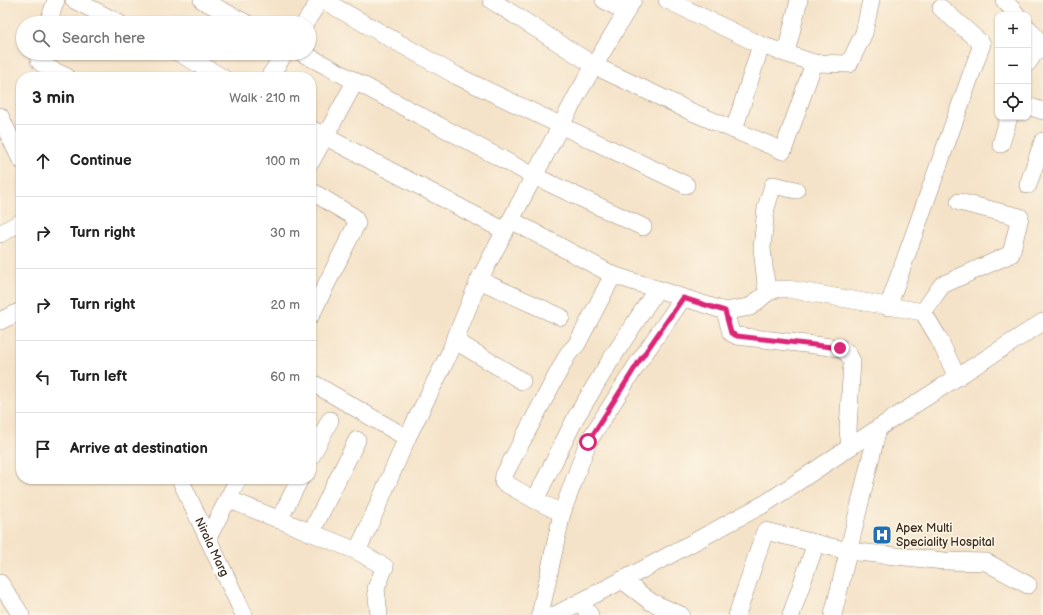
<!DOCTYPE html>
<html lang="en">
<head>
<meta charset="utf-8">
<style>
	:root { --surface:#fff; --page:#f6f6f6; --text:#222; --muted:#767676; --line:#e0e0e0 }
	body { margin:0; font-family:"Balsamiq Sans",sans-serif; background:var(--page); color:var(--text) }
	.controls { position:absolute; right:12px; top:12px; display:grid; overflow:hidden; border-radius:8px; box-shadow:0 1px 3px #0004 }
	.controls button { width:36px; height:36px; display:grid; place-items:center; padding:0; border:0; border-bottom:1px solid var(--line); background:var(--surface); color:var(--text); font:20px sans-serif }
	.stop { position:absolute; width:12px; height:12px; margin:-9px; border:3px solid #db2777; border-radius:50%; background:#fff }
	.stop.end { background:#db2777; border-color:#fff; box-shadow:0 1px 4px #0008 }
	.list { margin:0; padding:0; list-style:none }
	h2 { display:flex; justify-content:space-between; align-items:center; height:52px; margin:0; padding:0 16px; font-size:17px }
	h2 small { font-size:13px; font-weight:400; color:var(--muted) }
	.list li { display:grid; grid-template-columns:26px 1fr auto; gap:12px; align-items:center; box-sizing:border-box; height:72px; padding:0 16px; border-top:1px solid var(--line) }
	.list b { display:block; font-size:15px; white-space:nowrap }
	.list em { font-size:13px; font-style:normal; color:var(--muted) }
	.icon { flex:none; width:22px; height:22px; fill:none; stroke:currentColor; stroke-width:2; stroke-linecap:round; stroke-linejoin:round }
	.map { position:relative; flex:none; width:1043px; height:615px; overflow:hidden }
	.search { position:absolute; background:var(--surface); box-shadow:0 1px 3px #0004; left:16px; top:16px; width:300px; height:44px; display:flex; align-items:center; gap:10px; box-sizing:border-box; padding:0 14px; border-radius:22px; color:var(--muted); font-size:15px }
	.panel { position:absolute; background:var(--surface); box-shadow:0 1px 3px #0004; left:16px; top:72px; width:300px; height:412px; border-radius:16px }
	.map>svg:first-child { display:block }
</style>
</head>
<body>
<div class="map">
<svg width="1043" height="615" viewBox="0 0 1043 615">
	<rect width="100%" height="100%" fill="#fcf5e5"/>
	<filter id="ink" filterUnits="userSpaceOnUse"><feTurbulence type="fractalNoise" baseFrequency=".025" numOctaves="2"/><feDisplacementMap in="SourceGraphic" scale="8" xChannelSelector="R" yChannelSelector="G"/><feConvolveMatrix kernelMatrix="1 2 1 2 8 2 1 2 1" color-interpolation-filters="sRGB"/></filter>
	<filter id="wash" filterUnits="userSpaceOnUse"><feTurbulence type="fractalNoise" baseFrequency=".012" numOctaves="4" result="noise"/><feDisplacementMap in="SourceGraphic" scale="16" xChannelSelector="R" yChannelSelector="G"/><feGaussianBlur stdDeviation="0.9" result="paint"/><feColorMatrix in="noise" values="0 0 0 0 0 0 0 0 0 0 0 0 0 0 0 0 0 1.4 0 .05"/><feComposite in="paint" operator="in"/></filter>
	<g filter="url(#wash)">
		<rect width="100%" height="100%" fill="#f5e3c9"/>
	</g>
	<g filter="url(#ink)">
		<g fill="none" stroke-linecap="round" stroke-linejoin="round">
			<defs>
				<g id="minor">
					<path d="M74,0l45,23"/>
					<path d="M202,0l44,23"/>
					<path d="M323,0l134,76 229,109"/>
					<path d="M491,0l104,66 95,45 93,40 31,-88"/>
					<path d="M604,0l22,12"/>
					<path d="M667,0l94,45 53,18 35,1 15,-31 7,-33"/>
					<path d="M1004,0l13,15"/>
					<path d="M48,23l8,-23"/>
					<path d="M305,23l15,-23"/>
					<path d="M1028,28l15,18 -10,9 -5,8"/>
					<path d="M38,53l1,8 9,7 19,9"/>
					<path d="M179,53l43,24"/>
					<path d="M302,53l232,123 109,51"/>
					<path d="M786,53l13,-53"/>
					<path d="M269,77l16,-24"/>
					<path d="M1028,106l15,5"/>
					<path d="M0,116l21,44"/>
					<path d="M311,129l194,102"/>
					<path d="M734,130l27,-85"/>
					<path d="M1001,144l8,-27"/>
					<path d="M311,162l44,-80"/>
					<path d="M1028,185l15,-44"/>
					<path d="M311,191l43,26 3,6 -46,92"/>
					<path d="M511,220l102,55 112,36 25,-4 17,-14 9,-4h12l135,23 15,25 19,40"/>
					<path d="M0,234l21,-12"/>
					<path d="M479,280l82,37"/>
					<path d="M767,293l-5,-45 4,-40 7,-23 23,5"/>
					<path d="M888,307l94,-263 -41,-36"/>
					<path d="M725,311l6,22 6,3 103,12 8,6 4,7 -4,69 2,17"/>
					<path d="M923,312l19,-27 69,-31 9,-37 -61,-15"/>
					<path d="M0,321l21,-10"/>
					<path d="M454,340l68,41"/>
					<path d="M311,382l96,56"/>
					<path d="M311,457l19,-37"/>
					<path id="s1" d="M180,479l64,136"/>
					<path d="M228,499l129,52"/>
					<path d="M535,500l41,-83 34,-56 47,-72"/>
					<path d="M562,513l-27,-13 -32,-18 1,-7 64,-121 9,-10 36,-69"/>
					<path d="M279,520l21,-41"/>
					<path d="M311,533l46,-93"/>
					<path d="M208,538l30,-59"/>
					<path d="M622,580l29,22 30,13"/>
					<path d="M0,583l21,32"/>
					<path d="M580,602l10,13"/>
					<path d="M379,615l-3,-27 9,-21 -28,-16 11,-23 39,-90 43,-86 29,-72 98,-185 56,-95"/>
					<path d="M540,615l22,-102 26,-71 50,-79 45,-65"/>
					<path d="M555,615l85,-44 126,-68 120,-80 157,-101"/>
					<path d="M737,615l28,-84 83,20 96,10 42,1 42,23"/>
					<path d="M791,615l25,-72"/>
					<path d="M833,615l45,-187"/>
				</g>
			</defs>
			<!-- minor casing -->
			<use href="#minor" stroke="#988674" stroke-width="18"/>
			<!-- minor -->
			<use href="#minor" stroke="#fff" stroke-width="17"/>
		</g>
	</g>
	<g fill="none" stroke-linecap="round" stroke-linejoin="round" filter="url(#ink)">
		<!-- route -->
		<path stroke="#db2777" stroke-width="5" d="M588,442l50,-79 45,-65 42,13 6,22 6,3 103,12"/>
	</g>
	<!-- icons -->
	<defs>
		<symbol id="hospital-square" viewBox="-11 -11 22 22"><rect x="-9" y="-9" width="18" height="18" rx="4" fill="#1f6fb2" stroke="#fcf5e5"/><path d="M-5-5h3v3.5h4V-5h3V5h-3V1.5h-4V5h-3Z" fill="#fff"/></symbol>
	</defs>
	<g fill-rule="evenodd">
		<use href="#hospital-square" x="871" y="524" width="22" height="22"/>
	</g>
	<g text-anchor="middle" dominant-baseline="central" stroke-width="3.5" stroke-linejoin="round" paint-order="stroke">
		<!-- poi labels -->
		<g font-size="12" fill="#3b2a1e" stroke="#fcf5e5" text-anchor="start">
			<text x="896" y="528">Apex Multi<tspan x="896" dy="14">Speciality Hospital</tspan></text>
		</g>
		<!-- street labels -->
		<g font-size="12" fill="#3b2a1e" stroke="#fcf5e5">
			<text stroke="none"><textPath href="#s1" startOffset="75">Nirala Marg</textPath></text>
		</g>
	</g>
</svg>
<div class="controls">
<button>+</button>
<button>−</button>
<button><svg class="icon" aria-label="locate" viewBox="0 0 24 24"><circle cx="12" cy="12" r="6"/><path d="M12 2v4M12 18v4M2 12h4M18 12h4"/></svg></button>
</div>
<div class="stop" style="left:588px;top:442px"></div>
<div class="stop end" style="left:840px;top:348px"></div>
<div class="search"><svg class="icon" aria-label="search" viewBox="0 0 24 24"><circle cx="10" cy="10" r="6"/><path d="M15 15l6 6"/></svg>Search here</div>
<section class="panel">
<h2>3 min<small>Walk · 210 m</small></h2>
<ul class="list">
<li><svg class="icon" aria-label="ahead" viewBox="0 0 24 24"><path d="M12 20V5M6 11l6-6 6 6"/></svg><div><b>Continue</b></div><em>100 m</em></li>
<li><svg class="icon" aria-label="right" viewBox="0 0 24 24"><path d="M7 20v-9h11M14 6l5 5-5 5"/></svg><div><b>Turn right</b></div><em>30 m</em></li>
<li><svg class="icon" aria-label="right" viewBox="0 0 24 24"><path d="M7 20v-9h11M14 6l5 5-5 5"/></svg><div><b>Turn right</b></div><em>20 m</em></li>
<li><svg class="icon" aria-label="left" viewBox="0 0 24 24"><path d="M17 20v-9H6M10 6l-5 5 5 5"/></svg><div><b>Turn left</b></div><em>60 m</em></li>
<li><svg class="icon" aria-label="arrive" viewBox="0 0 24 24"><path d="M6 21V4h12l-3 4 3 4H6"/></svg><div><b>Arrive at destination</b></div></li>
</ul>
</section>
</div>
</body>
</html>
